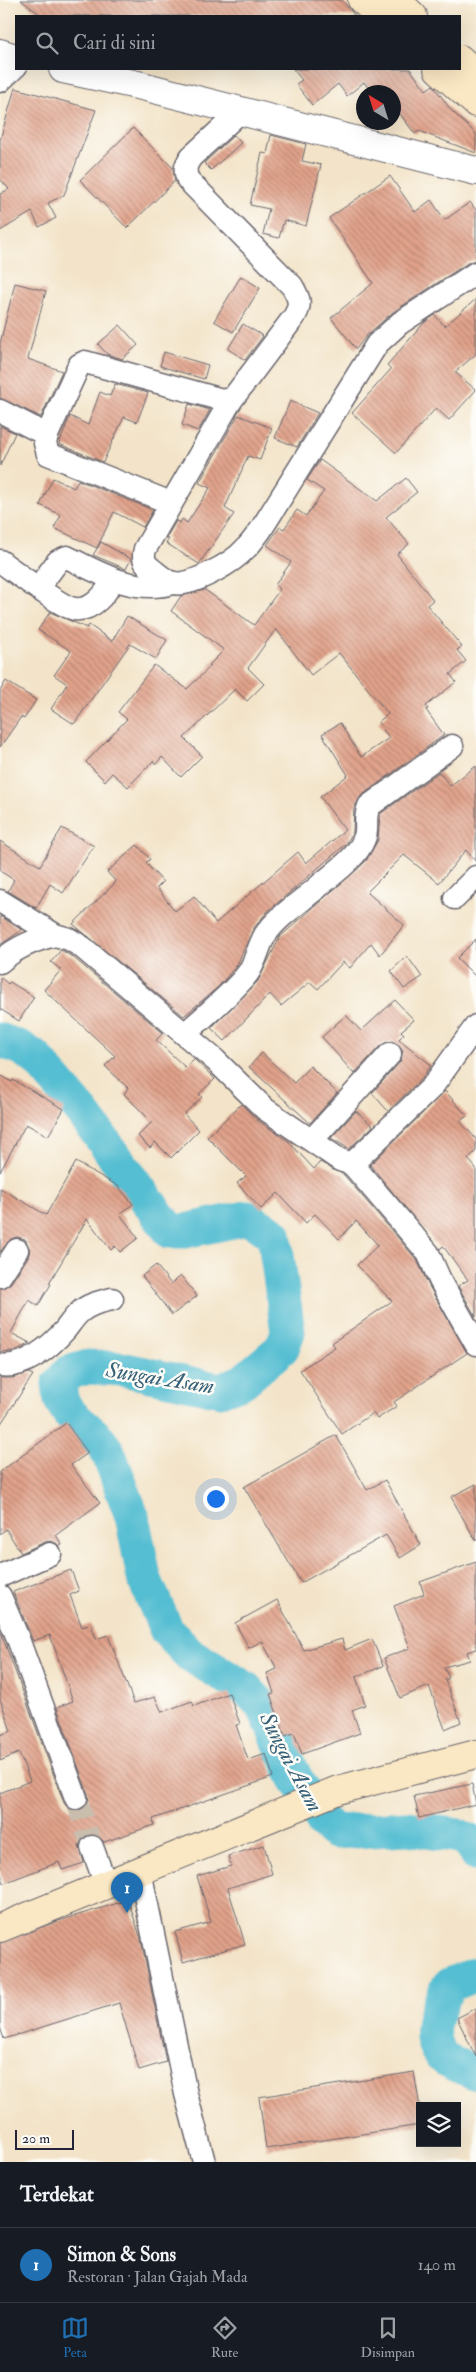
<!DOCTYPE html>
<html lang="id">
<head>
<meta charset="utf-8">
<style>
	:root { --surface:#171b24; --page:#242831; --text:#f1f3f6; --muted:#9ea1a6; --line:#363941; --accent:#1f6fb2 }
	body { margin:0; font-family:"IM FELL Double Pica",serif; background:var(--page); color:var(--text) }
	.controls { position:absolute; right:15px; bottom:15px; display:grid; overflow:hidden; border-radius:0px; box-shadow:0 5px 20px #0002 }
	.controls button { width:45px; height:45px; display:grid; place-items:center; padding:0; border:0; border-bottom:1px solid var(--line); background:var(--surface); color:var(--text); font:25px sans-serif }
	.compass { position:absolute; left:356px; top:85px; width:45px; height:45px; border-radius:50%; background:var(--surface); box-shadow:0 5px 20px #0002; rotate:322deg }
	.scale { position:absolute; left:15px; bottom:12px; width:59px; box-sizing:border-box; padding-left:5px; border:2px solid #22223b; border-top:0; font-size:14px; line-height:18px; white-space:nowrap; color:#22223b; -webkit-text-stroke:4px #fdfcf7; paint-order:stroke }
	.you { position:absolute; left:215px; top:1498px; width:18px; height:18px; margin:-12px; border:4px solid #fff; border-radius:50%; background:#1a73e8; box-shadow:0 0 0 8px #1a73e833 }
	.badge { display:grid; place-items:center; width:32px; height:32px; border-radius:50%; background:var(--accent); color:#fff; font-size:16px; font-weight:700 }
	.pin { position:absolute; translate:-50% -41px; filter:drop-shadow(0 1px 2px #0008) }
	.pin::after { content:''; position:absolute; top:26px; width:18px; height:15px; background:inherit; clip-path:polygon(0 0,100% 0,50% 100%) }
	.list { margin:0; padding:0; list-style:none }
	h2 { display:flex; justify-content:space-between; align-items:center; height:65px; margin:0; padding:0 20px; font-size:21px }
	h2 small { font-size:16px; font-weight:400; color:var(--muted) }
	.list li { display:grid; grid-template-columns:32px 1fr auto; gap:15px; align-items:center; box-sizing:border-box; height:75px; padding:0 20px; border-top:1px solid var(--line) }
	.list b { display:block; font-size:19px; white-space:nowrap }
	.list p { margin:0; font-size:16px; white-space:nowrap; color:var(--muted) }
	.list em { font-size:16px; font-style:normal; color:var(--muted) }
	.icon { flex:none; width:28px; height:28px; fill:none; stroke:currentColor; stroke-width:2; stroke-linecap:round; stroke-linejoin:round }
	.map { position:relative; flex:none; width:476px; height:2162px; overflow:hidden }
	.search { position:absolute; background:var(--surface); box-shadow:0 5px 20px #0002; left:15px; right:15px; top:15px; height:55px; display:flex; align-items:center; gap:12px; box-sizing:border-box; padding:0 18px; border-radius:0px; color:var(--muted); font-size:19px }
	.sheet { height:140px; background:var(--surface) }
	nav { display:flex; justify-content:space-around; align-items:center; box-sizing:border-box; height:70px; border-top:1px solid var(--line); background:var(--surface); font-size:14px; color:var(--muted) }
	nav a { display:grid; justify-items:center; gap:2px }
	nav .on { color:var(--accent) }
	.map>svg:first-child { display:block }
</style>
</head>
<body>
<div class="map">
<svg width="476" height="2162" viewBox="0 0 476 2162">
	<defs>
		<pattern id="building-back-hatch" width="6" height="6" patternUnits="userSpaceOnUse" patternTransform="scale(1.25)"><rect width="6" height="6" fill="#e1a28a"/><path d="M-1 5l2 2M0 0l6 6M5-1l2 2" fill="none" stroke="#b68472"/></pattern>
	</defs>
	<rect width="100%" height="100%" fill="#fdfcf7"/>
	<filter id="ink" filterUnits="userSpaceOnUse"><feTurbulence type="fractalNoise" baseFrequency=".02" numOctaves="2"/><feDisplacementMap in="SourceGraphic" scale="10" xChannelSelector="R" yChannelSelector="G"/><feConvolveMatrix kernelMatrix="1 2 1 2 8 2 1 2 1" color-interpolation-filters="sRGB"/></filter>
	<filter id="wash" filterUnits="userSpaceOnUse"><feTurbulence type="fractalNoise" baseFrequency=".0096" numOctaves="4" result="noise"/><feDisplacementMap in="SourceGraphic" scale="20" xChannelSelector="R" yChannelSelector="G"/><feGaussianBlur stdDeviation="1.12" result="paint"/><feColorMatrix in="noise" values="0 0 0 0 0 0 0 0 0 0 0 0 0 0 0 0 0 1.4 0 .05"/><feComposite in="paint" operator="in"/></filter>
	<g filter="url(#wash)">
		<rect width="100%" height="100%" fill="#f3e4c9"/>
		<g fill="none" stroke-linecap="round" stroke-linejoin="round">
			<!-- river -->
			<g stroke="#55bed2" stroke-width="35">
				<path d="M0,1040l21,8 15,10 47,55 87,118h15l62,-13 27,16 14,98 -6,16 -40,34 -22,8 -98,-21 -34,-2 -20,6 -9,11 2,16 8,13 28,24 11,15 24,64 12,62 23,53 22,23 57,35 18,19 31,69 28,45 12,10 72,-4 52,8 9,5 8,12"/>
				<path d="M476,1974l-27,11c-11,22 -28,51 -5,73 7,7 23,10 32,15"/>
			</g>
		</g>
		<g id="blocks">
			<!-- building -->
			<g fill="url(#building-back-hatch)">
				<path d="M21,0h321l13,16h-313z"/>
				<path d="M293,69h117l16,21 7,-5 18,25 25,24v19l-57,-22 -4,3 -21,-28v-14h-23l-7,-10 -17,14 -9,-12 -26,21 -16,-21 6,-4z"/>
				<path d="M15,88l81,22 -32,85 -16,8 8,15 -17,9 -7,-15 -32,19v-37l9,-5 -9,-10v-39z"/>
				<path d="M133,128l40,40 2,13 -48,47 -47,-48z"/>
				<path d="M234,135l7,8 -30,27 -7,-7z"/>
				<path d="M271,135l35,9 -4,17 19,4 -15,61 -22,-6 -5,18 -16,-4 6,-25 -19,-4 12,-52 5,1z"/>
				<path d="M390,176l25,36 16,-12 14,20 25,-18 6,8v50l-7,2 -76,50 -25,22 -12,15 -25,-31 42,-35 -44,-65z"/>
				<path d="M241,276l19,12 -27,44 -19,-11z"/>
				<path d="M15,283l31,8 -18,68 34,12 -21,46 -41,-19v-55z"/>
				<path d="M476,299v55l-21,18 21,18 -27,30 -13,-12 -40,45 -44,-40 39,-44 -4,-4 37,-42 11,-8 10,11z"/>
				<path d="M243,324l20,12 -18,24 -17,-11z"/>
				<path d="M120,325l18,20 -16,14 -15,-5 -9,-10z"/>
				<path d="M164,352l44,13 -4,14 -44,-13z"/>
				<path d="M115,384l33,9 -11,29 -13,-5 -21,45 -44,-18 11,-28 18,9 12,-33 10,4z"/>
				<path d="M290,401l28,12 -21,34 -22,-9z"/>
				<path d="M189,404l21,6 -12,21 -16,-6z"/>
				<path d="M238,415l34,13 -12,32 -12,-4 -23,52 9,6 -35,50 -33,-21 3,-4 -3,-1 10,-17 4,2 2,-4 5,4 23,-35 -11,-5z"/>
				<path d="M0,426l15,7 -15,33z"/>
				<path d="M320,460l57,41 29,-23 11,14 -31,25 23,27 -12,10 36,46 -6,5 35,42 -5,3 9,11 -16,13 6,8 -30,24 2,3 -2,1 18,25 -83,61 -7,12 -1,24 -7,12 -79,68 -14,17 -16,36 -19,22 -34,29 -111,-92 43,-42 -9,-10 30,-27 13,14 -4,4 17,19 -6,6 18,23 19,-15 22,27 82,-71 8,11 39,-33 -25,-33 28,-22 -26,-41 18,-11 21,34 28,-19 -11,-16 10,-8 -49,-61 -28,22 -35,-46 -28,39 16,16 -17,17 -12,-12 -51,49 18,18 -21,21 -19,-20 -6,7 -3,-3 -25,26 -16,-14 -7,8 -19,-19 41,-43 -9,-7 36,-47 33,24 24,-23 -2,-1 15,-15 -53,-39 10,-15 24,-6 49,35 26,-36 -5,-4 16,-23 -24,-17 13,-18 4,2 13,-19 9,6 18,-25 -17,-11z"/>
				<path d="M53,478l21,10 4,-8 75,30 -10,17 -29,-15 -17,36 -43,-20 7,-13 -21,-10z"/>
				<path d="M101,542l30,17 -5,10 -33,-14z"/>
				<path d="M50,612l37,16 2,-3 23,16 15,-25 40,24 -11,19 -26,-15 -56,80 -23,-15 16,-25 -13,-9 17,-24 -33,-21z"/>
				<path d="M6,681l30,19 -12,19 -3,-2 -21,30v-56z"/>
				<path d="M476,766v96l-10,-12 -27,33 -35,-28 -37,37 37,33 -24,30 -9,-12 -21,25 -7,-6 -25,27 -8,-7 -29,24 -11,-12 -45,47 -14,-13 47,-47 22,-44 86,-76 12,-21 2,-26 59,-42 11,14z"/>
				<path d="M62,828l32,18 -31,47 -13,-9 -14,24 -28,-17 6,-11 -14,-9v-30l40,25z"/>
				<path d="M0,916l22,14 -22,15z"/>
				<path d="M476,939v38l-19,-19z"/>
				<path d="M61,950l13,8 89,75 -7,7 29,27 9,-8 21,20 -16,15 3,3 -18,17 15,16 -28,28 -16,-16 -5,6 -12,-12 14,-14 -28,-28 4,-6 -23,-22 10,-10 -71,-66 17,-20 -10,-8z"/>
				<path d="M407,956l15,21 -18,12 -13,-18z"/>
				<path d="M0,977l8,7 2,-2 24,15 -15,24 -19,-12z"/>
				<path d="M395,1000l19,20 -13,11 3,3 -5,5 32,26 -9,13 -34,33 -16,-18 28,-31 3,-12 -4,-5 -7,-4 -11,4 -27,29 -32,-37 24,-22 15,16z"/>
				<path d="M262,1053l32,30 16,-17 27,27 -27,30 -61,-56z"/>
				<path d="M0,1075l12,7 1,-2 51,29 -16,27 -22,-12 -26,48z"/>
				<path d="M445,1091l22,25 -7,5 16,18v12l-8,8 8,9v149l-18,-31 10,-6 -25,-34 -3,3 -70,-84z"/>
				<path d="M241,1104l16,16 31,21 26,28 6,-7 24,13 73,85 12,26 38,67 -73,49 3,4 -20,13 -4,-6 -31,21 -42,-64 35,-23 -3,-4 60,-42 -35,-36 21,-20 -22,-24 -17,18 -24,-25 -9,9 -28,-30 -17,16 -24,-26 9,-7 -39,-39z"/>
				<path d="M356,1111l17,15 -24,23 -18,-11z"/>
				<path d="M76,1162l42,24 15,18 -13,10 18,24 -18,14 -5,-6 -4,4 -24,-31 -38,64 2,1 -13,22 -9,-6 -18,33 19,10 -15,8 -15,1v-63l11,-6 17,-26 2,-7 -5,-11 -8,-2 -6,2 -11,13v-64l46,27z"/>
				<path d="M156,1265l15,19 10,-8 16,20 -25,19 -30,-39z"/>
				<path d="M29,1373l4,2 -33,50v-47h12z"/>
				<path d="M66,1423l22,30 -17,12 29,38 -44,32 6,10 -2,1 -8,-5 -7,1 -24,11 -15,-24 -6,5v-62z"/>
				<path d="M336,1435l31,55 18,-10 36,65 -21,13 -14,-23 -85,48 -57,-96z"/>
				<path d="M476,1484v57l-25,-44z"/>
				<path d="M476,1562v87l-9,3 3,8 -26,7 5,11 -4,2 16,42 -16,7 -16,-43 -29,12 -16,-40 26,-10 -16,-42 30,-12 -4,-12z"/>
				<path d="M71,1570l8,21 -9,4 12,32 9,-3 5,15 12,-4 26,68 21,-6 7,15 30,-11 2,5 35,-13 11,31 -4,1 12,35 18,-6 7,23 -120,42 1,6 -50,17 -9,-8 -8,1 -5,4 -3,6 5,18 -22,7 -3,-8 -55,21 -4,-11v-79l30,-12 -11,-28 -19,8v-26l11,-4 -11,-32v-69l64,173 4,5 6,3 7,-1 8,-9 -1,-7 -31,-87 16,-6 -23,-66 -17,6 -20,-49z"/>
				<path d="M277,1600l27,50 38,-11 3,11 27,-11 11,27 -27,11 9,28 -13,5 8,23 -58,21 -8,-21 -9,3 -15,-42 4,-1 -7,-20 10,-4 -15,-28 -13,7 -14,-25z"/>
				<path d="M472,1784l4,20 -57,14 -5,-22z"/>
				<path d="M264,1845l8,29 -44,14 17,56 -62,18 -8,-30 36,-10 -14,-46 34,-10 -3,-10z"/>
				<path d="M128,1900l13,39 25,123 -27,8 -20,-67 -115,36 -4,-12v-84l55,-21z"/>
				<path d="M476,2008v49l-19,-39z"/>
				<path d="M414,2072l6,35v18l-154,24 -7,-52z"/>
			</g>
		</g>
	</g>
	<g filter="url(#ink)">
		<use href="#blocks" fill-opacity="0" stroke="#6b666d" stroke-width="1"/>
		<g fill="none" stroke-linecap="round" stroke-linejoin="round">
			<!-- minor-tunnel -->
			<path stroke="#c9bdad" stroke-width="22" stroke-dasharray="22 11" stroke-linecap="butt" d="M76,1798l16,49"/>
			<defs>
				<g id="minor">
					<path d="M0,81l16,-15"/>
					<path d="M241,111l-50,46c-6,9 -7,13 -3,23l104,106c7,12 10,18 2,31l-64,85 -85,147c-3,11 0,15 9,22 5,4 13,11 20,12 17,4 60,-21 71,-34 6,-5 10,-12 15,-18l117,-187 23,-21 76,-50"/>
					<path d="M0,411l47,24 -2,8 3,11 123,49"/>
					<path d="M47,435l32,-70 6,-3 145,40"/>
					<path d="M0,561c14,10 62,47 75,48 18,2 31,-16 38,-29"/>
					<path d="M38,588l20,-27 9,-4c34,17 67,37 107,26"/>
					<path d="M455,898l21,-21"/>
					<path d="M0,901l55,34 14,4 13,8 133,113 50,49 75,51 12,4 76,89 12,27 36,64"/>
					<path d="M0,962c16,-15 34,-22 55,-27"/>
					<path d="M185,1034c18,-17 49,-42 63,-61 8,-12 10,-26 17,-38 13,-19 37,-34 54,-49 15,-13 38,-28 45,-47 5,-10 -1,-19 5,-33l83,-60"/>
					<path d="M312,1140l78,-86"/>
					<path d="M352,1164l80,-77 44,-61"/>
					<path d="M0,1276l17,-26"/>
					<path d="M0,1365c24,4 50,-18 65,-35 5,-6 9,-13 15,-18 9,-8 20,-10 32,-13"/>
					<path d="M0,1576l50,-22"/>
					<path d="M0,1596l17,40 59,162"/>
					<path d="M92,1847l14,38"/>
					<path d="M140,1871l46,223 18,68"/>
				</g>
				<g id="tertiary">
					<path d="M0,53l16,5"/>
					<path d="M63,69l79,17 334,85"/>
				</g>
				<g id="secondary">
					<path d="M362,0l18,16"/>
					<path d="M396,0l17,16"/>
					<path d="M460,59l16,15"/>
					<path d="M438,69l38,34"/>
					<path d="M0,1928l338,-138 138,-36"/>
				</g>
			</defs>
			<!-- minor casing -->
			<use href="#minor" stroke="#6b666d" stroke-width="25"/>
			<!-- tertiary casing -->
			<use href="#tertiary" stroke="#6b666d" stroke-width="30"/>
			<!-- secondary casing -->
			<use href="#secondary" stroke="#6b666d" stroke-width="30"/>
			<!-- minor -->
			<use href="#minor" stroke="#fff" stroke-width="22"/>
			<!-- tertiary -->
			<use href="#tertiary" stroke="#fff" stroke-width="28"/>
			<!-- secondary -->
			<use href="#secondary" stroke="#fae7c3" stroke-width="28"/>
		</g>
	</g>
	<g text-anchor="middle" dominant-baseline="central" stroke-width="5" stroke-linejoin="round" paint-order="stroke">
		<!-- water labels -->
		<g font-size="22" font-style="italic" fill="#366077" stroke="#fdfcf7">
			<text transform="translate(160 1378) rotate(9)">Sungai Asam</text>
			<text transform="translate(291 1762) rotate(62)">Sungai Asam</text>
		</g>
	</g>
</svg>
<div class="controls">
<button><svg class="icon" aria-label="layers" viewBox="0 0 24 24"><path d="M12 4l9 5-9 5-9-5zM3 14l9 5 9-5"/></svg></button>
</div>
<svg class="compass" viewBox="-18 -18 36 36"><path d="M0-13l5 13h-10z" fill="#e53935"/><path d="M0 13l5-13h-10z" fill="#9ea1a6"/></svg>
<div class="scale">20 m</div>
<div class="you"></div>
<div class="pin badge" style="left:127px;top:1913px">1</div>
<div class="search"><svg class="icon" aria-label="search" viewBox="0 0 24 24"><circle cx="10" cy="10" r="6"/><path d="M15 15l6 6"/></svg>Cari di sini</div>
</div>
<section class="sheet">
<h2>Terdekat<small></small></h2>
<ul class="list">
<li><span class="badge">1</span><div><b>Simon &amp; Sons</b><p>Restoran · Jalan Gajah Mada</p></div><em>140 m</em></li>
</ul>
</section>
<nav>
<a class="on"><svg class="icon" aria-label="map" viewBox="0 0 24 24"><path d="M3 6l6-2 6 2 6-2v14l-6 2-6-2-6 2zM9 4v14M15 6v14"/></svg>Peta</a>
<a><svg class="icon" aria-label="directions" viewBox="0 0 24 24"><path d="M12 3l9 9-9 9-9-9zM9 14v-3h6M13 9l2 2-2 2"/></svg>Rute</a>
<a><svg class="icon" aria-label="saved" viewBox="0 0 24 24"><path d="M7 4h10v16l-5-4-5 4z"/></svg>Disimpan</a>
</nav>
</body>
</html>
